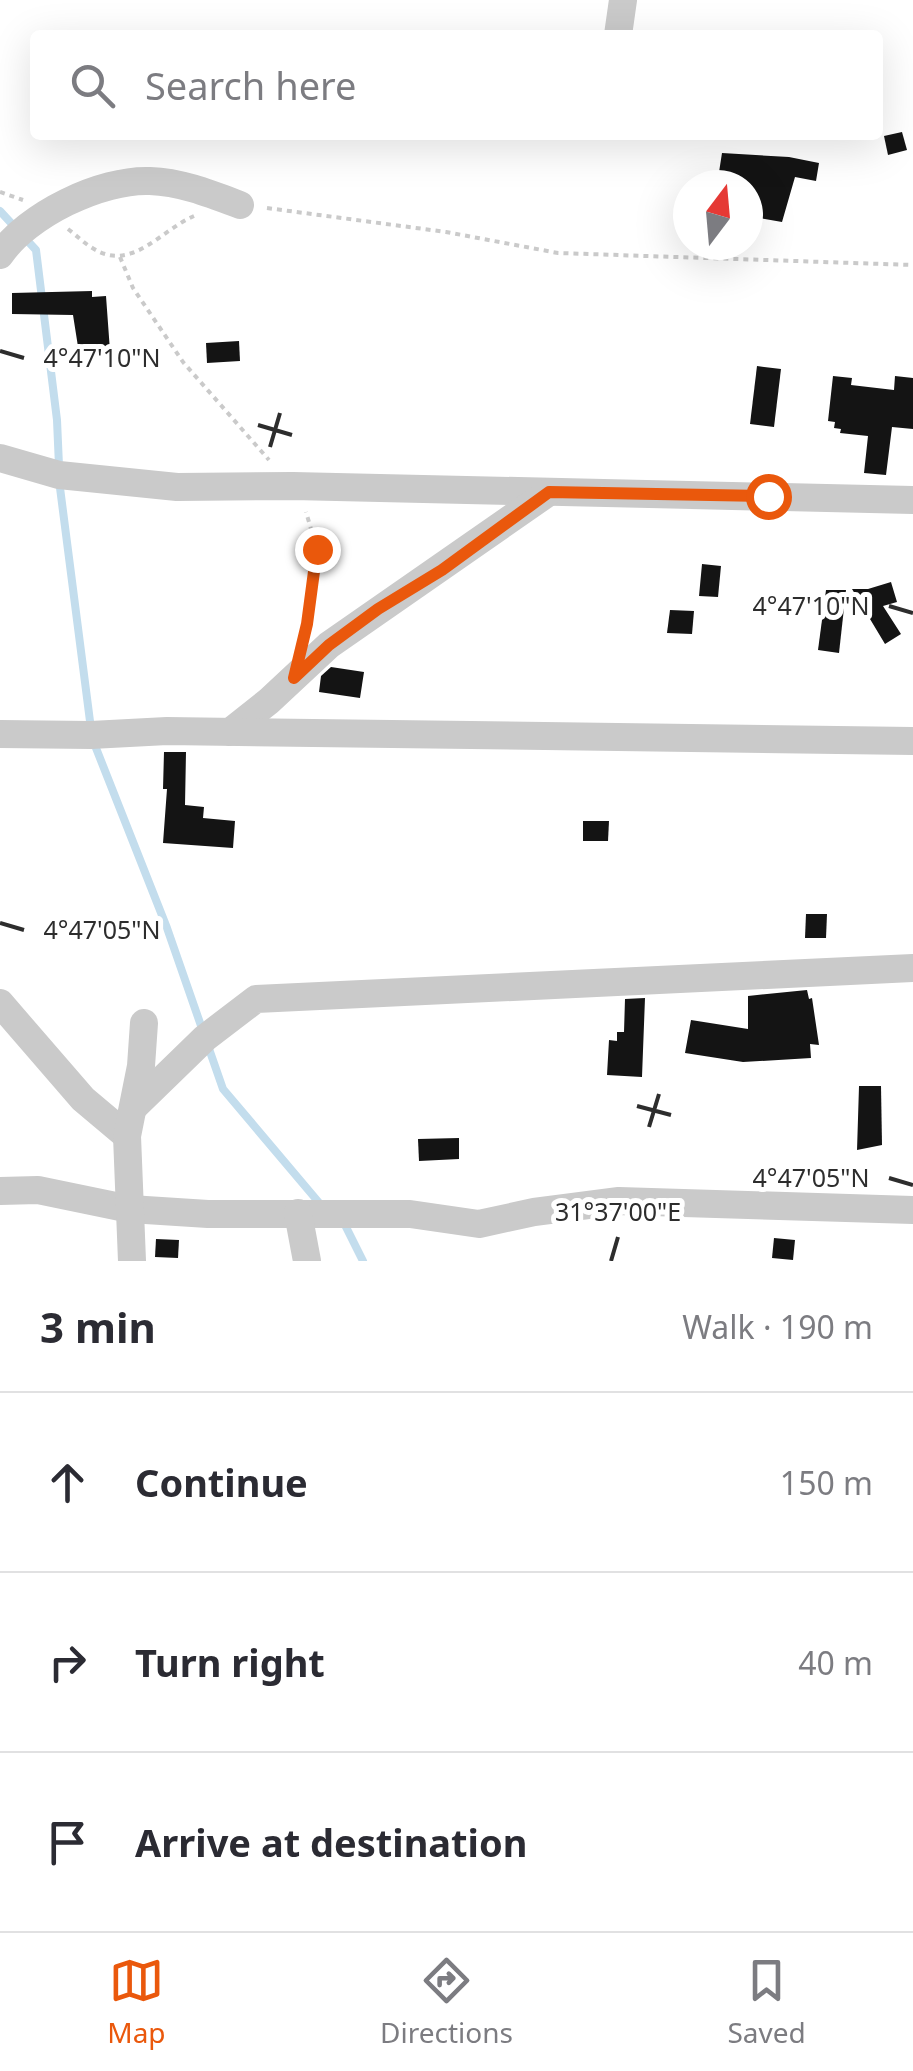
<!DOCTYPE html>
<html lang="en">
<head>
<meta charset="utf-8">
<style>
	:root { --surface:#fff; --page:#f2f2f3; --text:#2b2b33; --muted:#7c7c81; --line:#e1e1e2; --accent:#ea580c }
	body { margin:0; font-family:"Noto Sans",sans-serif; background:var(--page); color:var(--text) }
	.compass { position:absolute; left:673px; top:170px; width:90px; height:90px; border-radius:50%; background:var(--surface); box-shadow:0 10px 40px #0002; rotate:16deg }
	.stop { position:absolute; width:30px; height:30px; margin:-22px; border:8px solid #ea580c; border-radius:50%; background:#fff }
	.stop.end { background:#ea580c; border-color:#fff; box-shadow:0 2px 10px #0008 }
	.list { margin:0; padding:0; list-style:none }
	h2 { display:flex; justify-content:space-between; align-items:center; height:130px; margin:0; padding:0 40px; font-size:42px }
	h2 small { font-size:32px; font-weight:400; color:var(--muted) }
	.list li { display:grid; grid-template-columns:65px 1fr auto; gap:30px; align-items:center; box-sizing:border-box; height:180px; padding:0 40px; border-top:2px solid var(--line) }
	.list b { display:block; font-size:38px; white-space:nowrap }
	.list em { font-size:32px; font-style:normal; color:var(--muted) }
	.icon { flex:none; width:55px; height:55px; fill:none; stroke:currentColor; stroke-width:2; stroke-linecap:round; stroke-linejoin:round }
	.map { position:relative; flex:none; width:913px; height:1261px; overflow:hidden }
	.search { position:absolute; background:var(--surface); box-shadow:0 10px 40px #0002; left:30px; right:30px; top:30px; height:110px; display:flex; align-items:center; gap:25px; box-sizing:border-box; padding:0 35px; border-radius:10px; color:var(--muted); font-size:38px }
	.sheet { height:670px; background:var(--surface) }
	nav { display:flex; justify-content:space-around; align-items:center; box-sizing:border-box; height:140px; border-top:2px solid var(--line); background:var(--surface); font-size:28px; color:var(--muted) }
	nav a { display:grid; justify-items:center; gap:5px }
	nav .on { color:var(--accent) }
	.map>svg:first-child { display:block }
</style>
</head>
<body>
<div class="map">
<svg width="913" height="1261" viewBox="0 0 913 1261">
	<rect width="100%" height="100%" fill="#fff"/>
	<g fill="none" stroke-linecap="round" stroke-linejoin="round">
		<!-- stream -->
		<g stroke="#c3dded" stroke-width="8">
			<path d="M0,211l36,39 21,170 2,46"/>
			<path d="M59,480l32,249"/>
			<path d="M94,743l73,185 56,161 98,116"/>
			<path d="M343,1221l20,40"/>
		</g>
	</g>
	<!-- building -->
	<g fill="#141414">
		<path d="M902,132l5,18 -19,5 -4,-19z"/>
		<path d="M722,153l67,4 30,6 -3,18 -21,-4 -13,45 -34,-6v-31h-31z"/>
		<path d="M92,291v6l14,-1 4,55 -31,2 -6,-38 -61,-1v-21z"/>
		<path d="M239,341l1,20 -33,2 -1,-20z"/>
		<path d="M757,366l24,3 -7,58 -24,-3z"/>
		<path d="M833,376l19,2 -1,7 43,5 1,-14 18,2v51l-21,-2 -6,48 -22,-2 4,-37 -28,-3 1,-4 -7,-1 1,-6 -7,-1z"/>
		<path d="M702,564l19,2 -3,31 -19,-1z"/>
		<path d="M891,582l6,20 -14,4 18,28 -16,10 -33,-55h16z"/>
		<path d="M826,590h20l-7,63 -21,-3z"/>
		<path d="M670,610l24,1 -2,23 -25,-1z"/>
		<path d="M331,667l33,5 -4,26 -41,-6 2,-16z"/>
		<path d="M164,752h22l-1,53 19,2 -1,11 32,3 -2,27 -70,-5 4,-54h-4z"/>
		<path d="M583,821h26l-1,20h-25z"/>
		<path d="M806,914h21l-1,24h-21z"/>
		<path d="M807,990l2,9 3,-1 7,47 -9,-1 1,14 -68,4 -58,-9 6,-33 57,9v-33z"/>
		<path d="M645,998l-3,79 -35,-2 2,-35 8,1v-9h7l1,-33z"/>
		<path d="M859,1086h22l1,59 -25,5z"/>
		<path d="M459,1138v21l-40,2 -1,-22z"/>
		<path d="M774,1238l21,2 -2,20 -21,-2z"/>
		<path d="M156,1239l23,1 -1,18 -23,-1z"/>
	</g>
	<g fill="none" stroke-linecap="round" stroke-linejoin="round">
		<!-- path -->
		<g stroke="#cacaca" stroke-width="4" stroke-dasharray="5 5" stroke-linecap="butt">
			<path d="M0,192l23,8"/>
			<path d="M267,208l179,24 112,21 355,12"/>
			<path d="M68,229c9,7 17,15 26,20 38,23 67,-19 100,-33"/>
			<path d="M120,257l13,31 50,74 86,98"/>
			<path d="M306,630l11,-81 -11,-37"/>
		</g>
		<!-- minor -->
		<g stroke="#cacaca" stroke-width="28">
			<path d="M618,35l5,-35"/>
			<path d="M0,255c27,-40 101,-76 150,-74 31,1 61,13 90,24"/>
			<path d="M0,458l59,17 118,12 116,-1 620,14"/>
			<path d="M230,732l39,-31 60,-56 220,-153"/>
			<path d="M0,734l91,1 76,-4 746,10"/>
			<path d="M0,1003l83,96 44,37"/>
			<path d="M135,1106l70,-68 51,-39 657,-31"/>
			<path d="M0,1191l38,-1 92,19 78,5h202l69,10 55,-12 85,-11 294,9"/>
			<path d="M298,1213l9,48"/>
			<path d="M132,1261l-5,-125 14,-70 3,-43"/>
		</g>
	</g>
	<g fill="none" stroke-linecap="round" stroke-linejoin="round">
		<!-- route -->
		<path stroke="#ea580c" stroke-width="12" d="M317,549l-10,75 -13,54 35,-33 49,-36 64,-39 107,-78 219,4"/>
	</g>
	<!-- ticks -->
	<path fill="none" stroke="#2d2d2d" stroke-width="4" d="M0,351l24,7M258,425l34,10M270,447l10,-34M889,606l24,7M0,923l24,7M637,1106l34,9M649,1127l10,-33M889,1178l24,7M611,1261l7,-24"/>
	<g font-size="25" text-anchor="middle" fill="#2d2d2d" stroke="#fff" stroke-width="10" stroke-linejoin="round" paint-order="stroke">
		<text x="102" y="367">4°47'10"N</text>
		<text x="811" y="615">4°47'10"N</text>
		<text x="102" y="939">4°47'05"N</text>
		<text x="811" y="1187">4°47'05"N</text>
		<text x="618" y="1221">31°37'00"E</text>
	</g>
</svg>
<svg class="compass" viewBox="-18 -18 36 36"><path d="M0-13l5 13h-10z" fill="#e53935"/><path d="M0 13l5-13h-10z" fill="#7c7c81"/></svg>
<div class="stop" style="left:768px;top:496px"></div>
<div class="stop end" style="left:317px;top:549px"></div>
<div class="search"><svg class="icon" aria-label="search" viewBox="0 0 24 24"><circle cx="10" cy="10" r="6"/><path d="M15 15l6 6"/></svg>Search here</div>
</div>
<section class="sheet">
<h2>3 min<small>Walk · 190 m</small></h2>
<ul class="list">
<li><svg class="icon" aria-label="ahead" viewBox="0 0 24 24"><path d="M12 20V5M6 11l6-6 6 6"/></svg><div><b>Continue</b></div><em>150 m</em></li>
<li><svg class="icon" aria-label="right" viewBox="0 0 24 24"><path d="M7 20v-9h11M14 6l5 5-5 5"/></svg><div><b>Turn right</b></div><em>40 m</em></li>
<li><svg class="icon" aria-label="arrive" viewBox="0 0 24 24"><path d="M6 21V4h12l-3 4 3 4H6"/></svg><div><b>Arrive at destination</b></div></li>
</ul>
</section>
<nav>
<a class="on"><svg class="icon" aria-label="map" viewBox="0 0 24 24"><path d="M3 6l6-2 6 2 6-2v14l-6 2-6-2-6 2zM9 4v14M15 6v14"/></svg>Map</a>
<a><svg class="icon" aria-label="directions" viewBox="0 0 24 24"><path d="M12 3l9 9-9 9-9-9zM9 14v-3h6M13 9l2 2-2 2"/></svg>Directions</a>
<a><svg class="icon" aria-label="saved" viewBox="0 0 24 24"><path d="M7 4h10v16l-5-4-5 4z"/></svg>Saved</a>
</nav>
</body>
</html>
